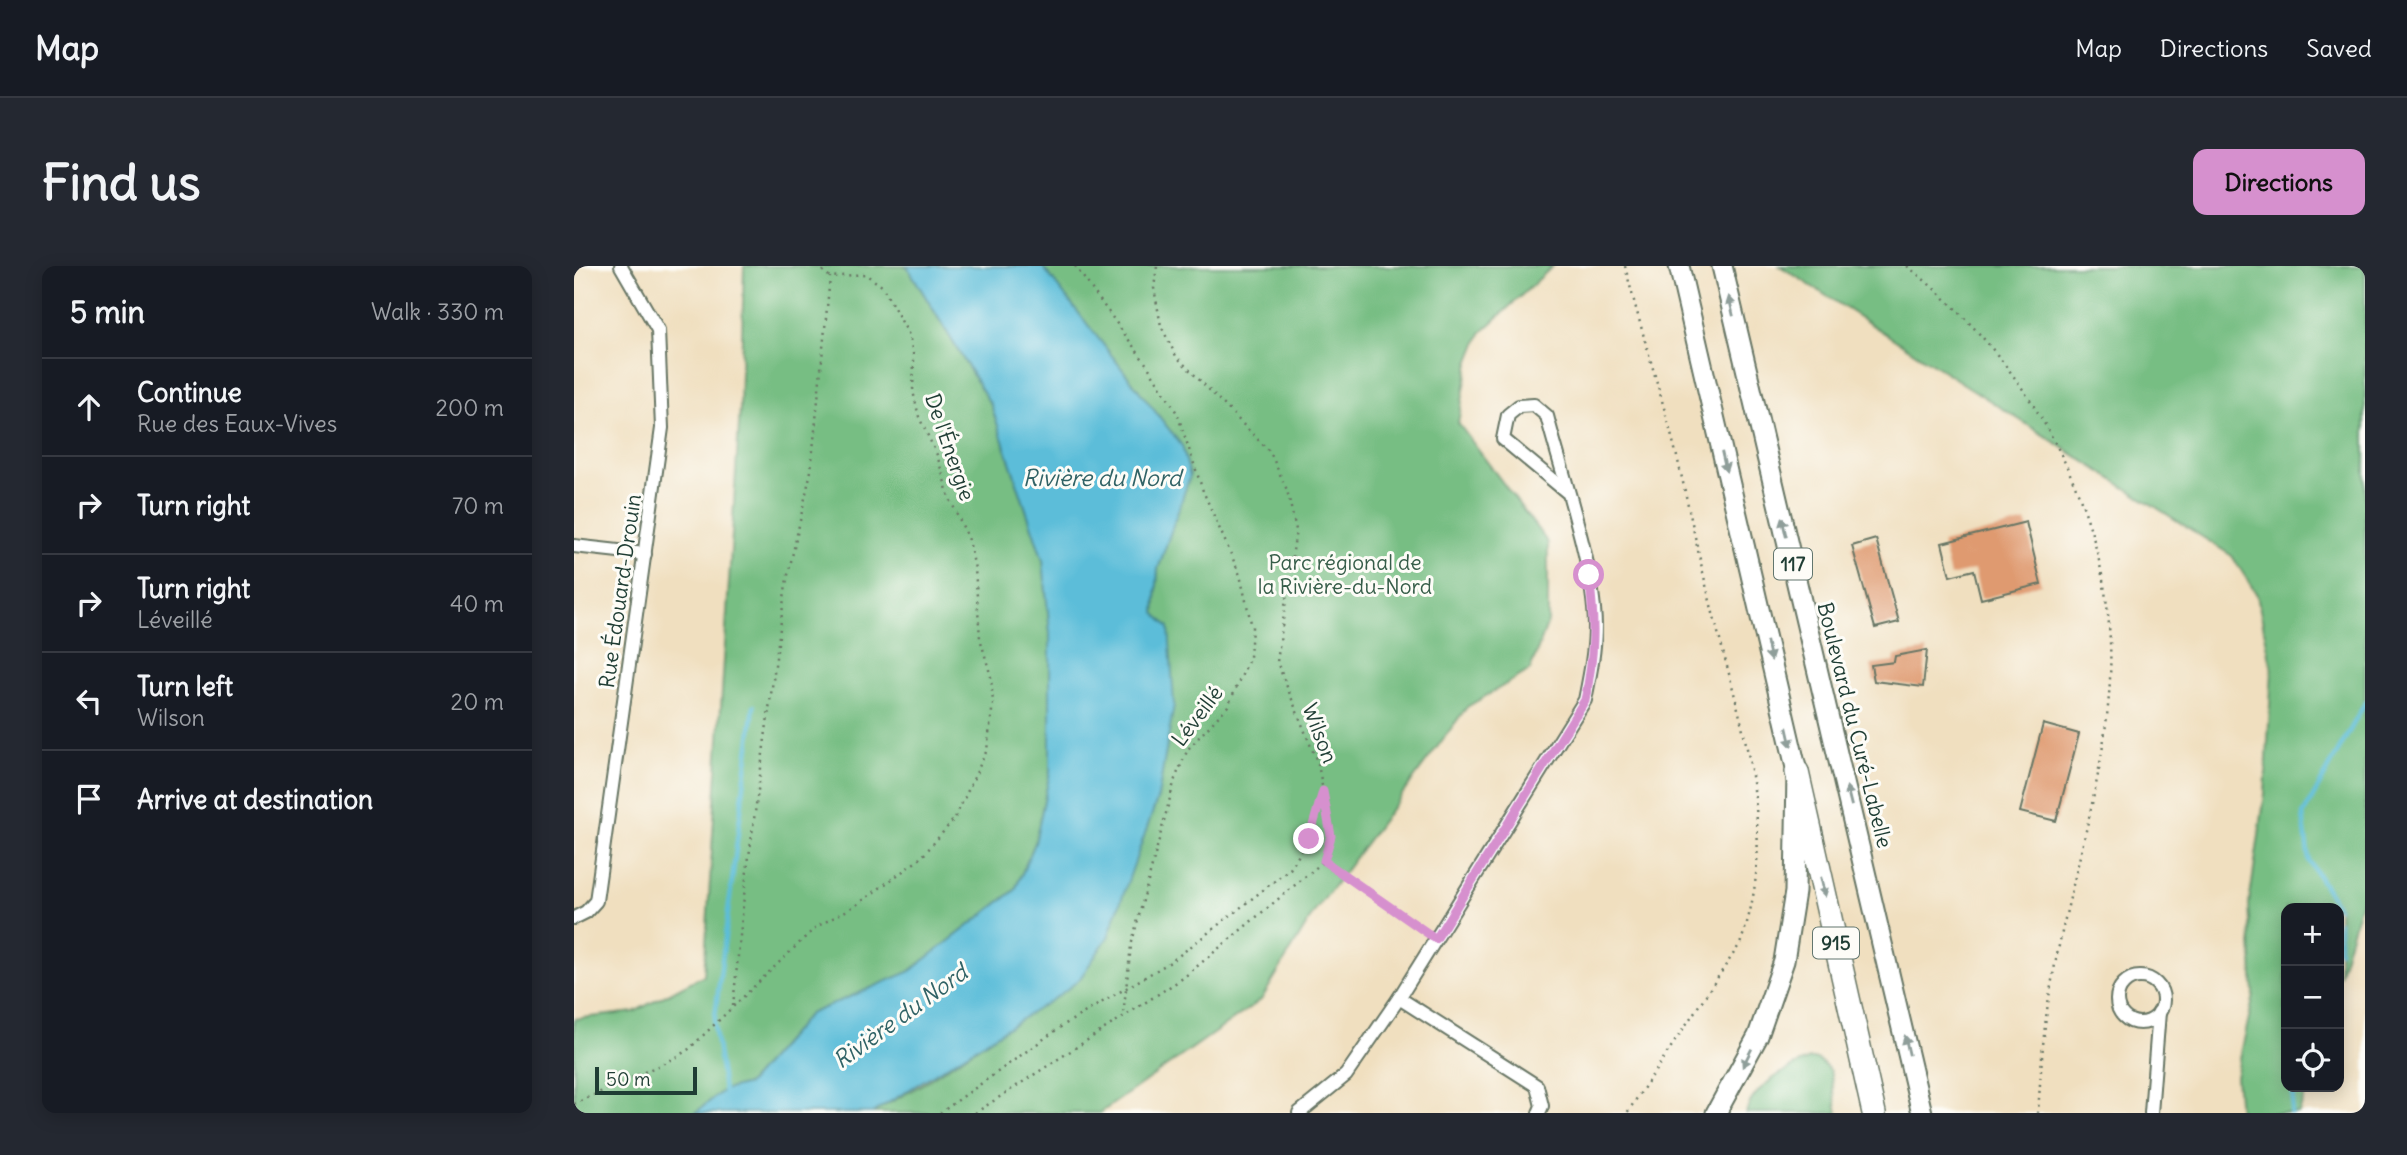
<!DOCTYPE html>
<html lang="en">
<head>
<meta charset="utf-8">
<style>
	:root { --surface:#171b24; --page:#242831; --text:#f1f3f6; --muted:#9ea1a6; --line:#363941; --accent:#d690ce }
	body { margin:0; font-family:Delius,sans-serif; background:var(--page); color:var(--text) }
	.controls { position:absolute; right:21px; bottom:21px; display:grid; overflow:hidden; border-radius:14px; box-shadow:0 4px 18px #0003 }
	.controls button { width:63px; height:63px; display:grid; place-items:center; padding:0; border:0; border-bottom:2px solid var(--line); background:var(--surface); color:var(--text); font:35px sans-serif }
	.scale { position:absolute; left:21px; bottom:18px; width:102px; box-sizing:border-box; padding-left:7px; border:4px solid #1f3d34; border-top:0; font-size:19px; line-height:24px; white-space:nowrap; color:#1f3d34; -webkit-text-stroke:5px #fdfcf7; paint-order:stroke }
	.stop { position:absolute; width:21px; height:21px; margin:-16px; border:5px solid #d690ce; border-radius:50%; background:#fff }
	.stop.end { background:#d690ce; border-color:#fff; box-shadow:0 2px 7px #0008 }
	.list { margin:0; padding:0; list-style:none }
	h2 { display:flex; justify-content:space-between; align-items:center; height:91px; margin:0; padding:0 28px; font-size:30px }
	h2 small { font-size:23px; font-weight:400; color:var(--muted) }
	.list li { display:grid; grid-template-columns:46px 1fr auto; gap:21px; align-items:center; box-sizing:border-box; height:98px; padding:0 28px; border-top:2px solid var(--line) }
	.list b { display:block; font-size:26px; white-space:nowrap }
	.list p { margin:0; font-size:23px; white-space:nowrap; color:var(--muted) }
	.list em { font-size:23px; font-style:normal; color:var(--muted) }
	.icon { flex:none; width:38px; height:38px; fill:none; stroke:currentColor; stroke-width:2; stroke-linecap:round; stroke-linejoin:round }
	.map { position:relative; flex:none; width:1791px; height:847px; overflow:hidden; border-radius:14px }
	header { display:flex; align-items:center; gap:42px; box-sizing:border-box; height:98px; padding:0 35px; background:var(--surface); border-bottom:2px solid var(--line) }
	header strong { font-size:33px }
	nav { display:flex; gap:38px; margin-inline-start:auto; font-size:24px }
	.intro { display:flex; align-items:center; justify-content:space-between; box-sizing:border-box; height:168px; padding:0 42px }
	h1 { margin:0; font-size:49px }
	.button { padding:18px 32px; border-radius:14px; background:var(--accent); color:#111; font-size:24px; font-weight:700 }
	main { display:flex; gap:42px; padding:0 42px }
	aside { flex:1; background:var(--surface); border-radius:14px; box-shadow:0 4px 18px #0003 }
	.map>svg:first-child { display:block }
</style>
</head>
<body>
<header>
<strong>Map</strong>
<nav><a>Map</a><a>Directions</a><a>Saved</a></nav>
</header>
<div class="intro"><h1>Find us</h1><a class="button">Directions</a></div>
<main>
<aside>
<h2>5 min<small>Walk · 330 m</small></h2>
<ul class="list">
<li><svg class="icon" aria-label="ahead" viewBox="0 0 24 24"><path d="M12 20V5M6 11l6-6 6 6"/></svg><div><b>Continue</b><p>Rue des Eaux-Vives</p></div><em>200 m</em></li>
<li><svg class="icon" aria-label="right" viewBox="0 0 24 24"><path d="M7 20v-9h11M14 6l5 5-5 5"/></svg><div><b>Turn right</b></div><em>70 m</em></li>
<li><svg class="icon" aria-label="right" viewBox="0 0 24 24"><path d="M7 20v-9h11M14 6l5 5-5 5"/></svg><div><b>Turn right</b><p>Léveillé</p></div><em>40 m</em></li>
<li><svg class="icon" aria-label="left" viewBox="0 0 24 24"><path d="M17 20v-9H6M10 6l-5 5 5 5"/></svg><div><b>Turn left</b><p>Wilson</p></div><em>20 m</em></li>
<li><svg class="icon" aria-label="arrive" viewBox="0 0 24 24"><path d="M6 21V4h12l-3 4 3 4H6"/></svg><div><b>Arrive at destination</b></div></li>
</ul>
</aside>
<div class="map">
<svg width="1791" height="847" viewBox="0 0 1791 847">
	<rect width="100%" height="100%" fill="#fdfcf7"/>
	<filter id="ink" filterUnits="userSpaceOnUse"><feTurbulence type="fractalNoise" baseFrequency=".0143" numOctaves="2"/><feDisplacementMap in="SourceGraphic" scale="14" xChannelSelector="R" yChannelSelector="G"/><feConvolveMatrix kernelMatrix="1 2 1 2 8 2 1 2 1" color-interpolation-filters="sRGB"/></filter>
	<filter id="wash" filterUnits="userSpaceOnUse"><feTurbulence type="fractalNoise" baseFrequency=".00686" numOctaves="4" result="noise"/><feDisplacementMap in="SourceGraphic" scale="28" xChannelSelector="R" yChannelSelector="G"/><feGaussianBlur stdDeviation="1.57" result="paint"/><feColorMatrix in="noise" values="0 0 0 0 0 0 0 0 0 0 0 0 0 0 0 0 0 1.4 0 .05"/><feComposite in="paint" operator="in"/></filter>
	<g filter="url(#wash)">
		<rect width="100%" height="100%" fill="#f0dfbf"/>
		<!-- forest -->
		<g fill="#77be83" stroke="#4b7e5c" stroke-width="2">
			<path d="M170,0h163l84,139 52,155 7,73v139l-15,71 -20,47 -106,82 -100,42 -61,70 -24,6 -29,23h-121v-94l60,-7 70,-37 36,-567z"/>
			<path d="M468,0h511l-72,67 -12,30 -11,60 90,120v79l-18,48 -63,37 -154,207 -52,86 -161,113h-228l49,-28 158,-105 90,-353 -14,-13 3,-45 32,-94 -8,-29z"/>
			<path d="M1206,0h585v620l-26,90v-68h-53v179h21l-8,26h-60l-3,-37 18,-81 -5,-91 16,-110 7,-125 -15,-74 -25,-39z"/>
			<path d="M1236,793h7l13,11 8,43h-92c6,-26 41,-45 64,-54z"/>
		</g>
		<!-- water -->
		<path fill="#5bbdd9" stroke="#3d7d86" stroke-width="2" d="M333,0h135l140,180 8,30 -32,93 -3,44 14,14 5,78 -16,92 -50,140 -29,43 -21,16 -186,117h-177l29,-23 24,-6 61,-70 100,-42 106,-82 20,-47 15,-71v-139l-7,-73 -52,-155z"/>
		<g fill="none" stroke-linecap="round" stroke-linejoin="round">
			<!-- stream -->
			<g stroke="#5bbdd9" stroke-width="4.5">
				<path d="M1764,642l-29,-47 -6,-46 62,-112"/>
				<path d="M1765,656v29"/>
				<path d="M150,824l-10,-66 40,-318"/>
				<path d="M1717,847l3,-26"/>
			</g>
		</g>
		<g id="blocks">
			<!-- building -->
			<g fill="#df9a70">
				<path d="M1452,256l15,62 -60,15 -7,-29 -24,6 -8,-33z"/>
				<path d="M1302,273l23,83 -24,6 -23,-82z"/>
				<path d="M1353,384l-4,37 -49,-6 -3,-16 23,-3 1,-6z"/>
				<path d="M1469,458l36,10 -23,87 -36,-9z"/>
			</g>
		</g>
	</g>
	<g filter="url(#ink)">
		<use href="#blocks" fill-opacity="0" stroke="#687665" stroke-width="2"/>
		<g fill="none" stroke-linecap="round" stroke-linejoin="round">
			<defs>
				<g id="street">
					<path d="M0,280l71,8"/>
					<path d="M0,652l12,-6 10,-11 66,-473 -4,-98 -37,-64"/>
					<circle cx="1566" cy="734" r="23"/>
					<path d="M825,732l138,88 5,20 -3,7"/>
					<path d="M725,847l47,-38 53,-77 186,-298c5,-25 10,-49 10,-74 -1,-62 -32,-148 -48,-210l-13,-11 -15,1 -11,9 -5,24 64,53"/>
					<path d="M1577,847l8,-101"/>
				</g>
				<g id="primary">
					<path d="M1105,0l118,506 -2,120 -11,69 -26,75 -42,77"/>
					<path d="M1148,0l200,847"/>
				</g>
				<path id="highway" d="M1223,506l77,341"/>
			</defs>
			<!-- street casing -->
			<use href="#street" stroke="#687665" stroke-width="16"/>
			<!-- primary casing -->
			<use href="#primary" stroke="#687665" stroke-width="23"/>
			<!-- highway casing -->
			<use href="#highway" stroke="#687665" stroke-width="26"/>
			<!-- path -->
			<g stroke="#687665" stroke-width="2.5" stroke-dasharray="2 5" stroke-linecap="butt">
				<path d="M243,0l13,11"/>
				<path d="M501,0l72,99 30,48 26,78 37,84 12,52 -2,30 -22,49 -40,43 -13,30 -44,167 -8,69"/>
				<path d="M1051,0c16,65 37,130 53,195 11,46 20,93 32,140 27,112 73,228 30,343l-113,169"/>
				<path d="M1333,0c125,98 210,251 203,413 -5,104 -41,205 -59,307 -8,42 -10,85 -13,127"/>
				<path d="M750,595l101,70"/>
				<path d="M159,740l12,-120 41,-302 25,-113 19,-194"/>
				<path d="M0,838l101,-46 14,-9 127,-122 39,-21 66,-48 34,-40 32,-68 6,-47 -2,-26 -11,-39 -5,-69 -6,-29 -20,-43 -12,-42 -18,-38 -6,-26 1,-33 -5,-23 -27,-49 -17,-12 -35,3"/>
				<path d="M366,847l122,-87 110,-65 118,-92 19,-30 14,-48 -5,-27 -41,-102 19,-132 -9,-40 -17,-38 -94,-96 -15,-30 -7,-38 3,-22"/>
				<path d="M401,847l208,-135 141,-117 7,-25 -7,-42"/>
			</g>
			<!-- street -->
			<use href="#street" stroke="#fff" stroke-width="12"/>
			<!-- primary -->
			<use href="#primary" stroke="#fff" stroke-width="19"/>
			<!-- highway -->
			<use href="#highway" stroke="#fff" stroke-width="23"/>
		</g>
		<!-- one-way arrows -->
		<defs><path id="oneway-solid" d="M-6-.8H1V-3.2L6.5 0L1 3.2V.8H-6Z" transform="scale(1.75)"/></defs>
		<g fill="#8f9e9a">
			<use href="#oneway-solid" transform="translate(1157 40) rotate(-103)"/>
			<use href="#oneway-solid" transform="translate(1150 196) rotate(77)"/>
			<use href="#oneway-solid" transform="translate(1210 261) rotate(-103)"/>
			<use href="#oneway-solid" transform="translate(1195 385) rotate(77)"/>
			<use href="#oneway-solid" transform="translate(1215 471) rotate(77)"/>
			<use href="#oneway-solid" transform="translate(1275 530) rotate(-104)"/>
			<use href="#oneway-solid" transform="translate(1249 621) rotate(77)"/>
			<use href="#oneway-solid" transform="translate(1333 779) rotate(-103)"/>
			<use href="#oneway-solid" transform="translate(1173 792) rotate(117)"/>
		</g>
	</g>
	<g fill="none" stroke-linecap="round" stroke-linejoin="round" filter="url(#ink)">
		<!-- route -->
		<path stroke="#d690ce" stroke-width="9" d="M735,573l14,-48 8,45 -7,25 112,78 149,-239c10,-46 10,-78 4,-125"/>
	</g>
	<g text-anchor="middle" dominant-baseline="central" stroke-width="6" stroke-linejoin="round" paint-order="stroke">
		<!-- shield labels -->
		<g fill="#fdfcf7" stroke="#62766e" stroke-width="2">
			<rect x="1200" y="282.5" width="38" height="31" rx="5"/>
			<rect x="1239" y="661.5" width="46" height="31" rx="5"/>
		</g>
		<g font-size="19" font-weight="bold" fill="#1f3d34">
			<text x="1219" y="298">117</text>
			<text x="1262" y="677">915</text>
		</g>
		<!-- street labels -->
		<g font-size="21" fill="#1f3d34" stroke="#fdfcf7">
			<text transform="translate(376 181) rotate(71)">De l'Énergie</text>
			<text transform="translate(46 325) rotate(-82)">Rue Édouard-Drouin</text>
			<text transform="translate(623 450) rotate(-53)">Léveillé</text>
			<text transform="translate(1281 459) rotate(76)">Boulevard du Curé-Labelle</text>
			<text transform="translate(746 467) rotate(69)">Wilson</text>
		</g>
		<!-- park labels -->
		<g font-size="21" fill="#365d49" stroke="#fdfcf7">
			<text x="771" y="296">Parc régional de<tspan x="771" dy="24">la Rivière-du-Nord</tspan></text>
		</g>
		<!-- water labels -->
		<g font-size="23" font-style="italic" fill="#316366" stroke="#fdfcf7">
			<text x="528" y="211">Rivière du Nord</text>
			<text transform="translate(326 750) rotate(-36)">Rivière du Nord</text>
		</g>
	</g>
</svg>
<div class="controls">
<button>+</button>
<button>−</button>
<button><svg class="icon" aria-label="locate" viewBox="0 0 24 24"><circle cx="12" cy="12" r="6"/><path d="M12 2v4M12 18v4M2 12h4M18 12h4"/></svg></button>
</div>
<div class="scale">50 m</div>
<div class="stop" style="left:1015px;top:309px"></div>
<div class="stop end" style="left:735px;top:573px"></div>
</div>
</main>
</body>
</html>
